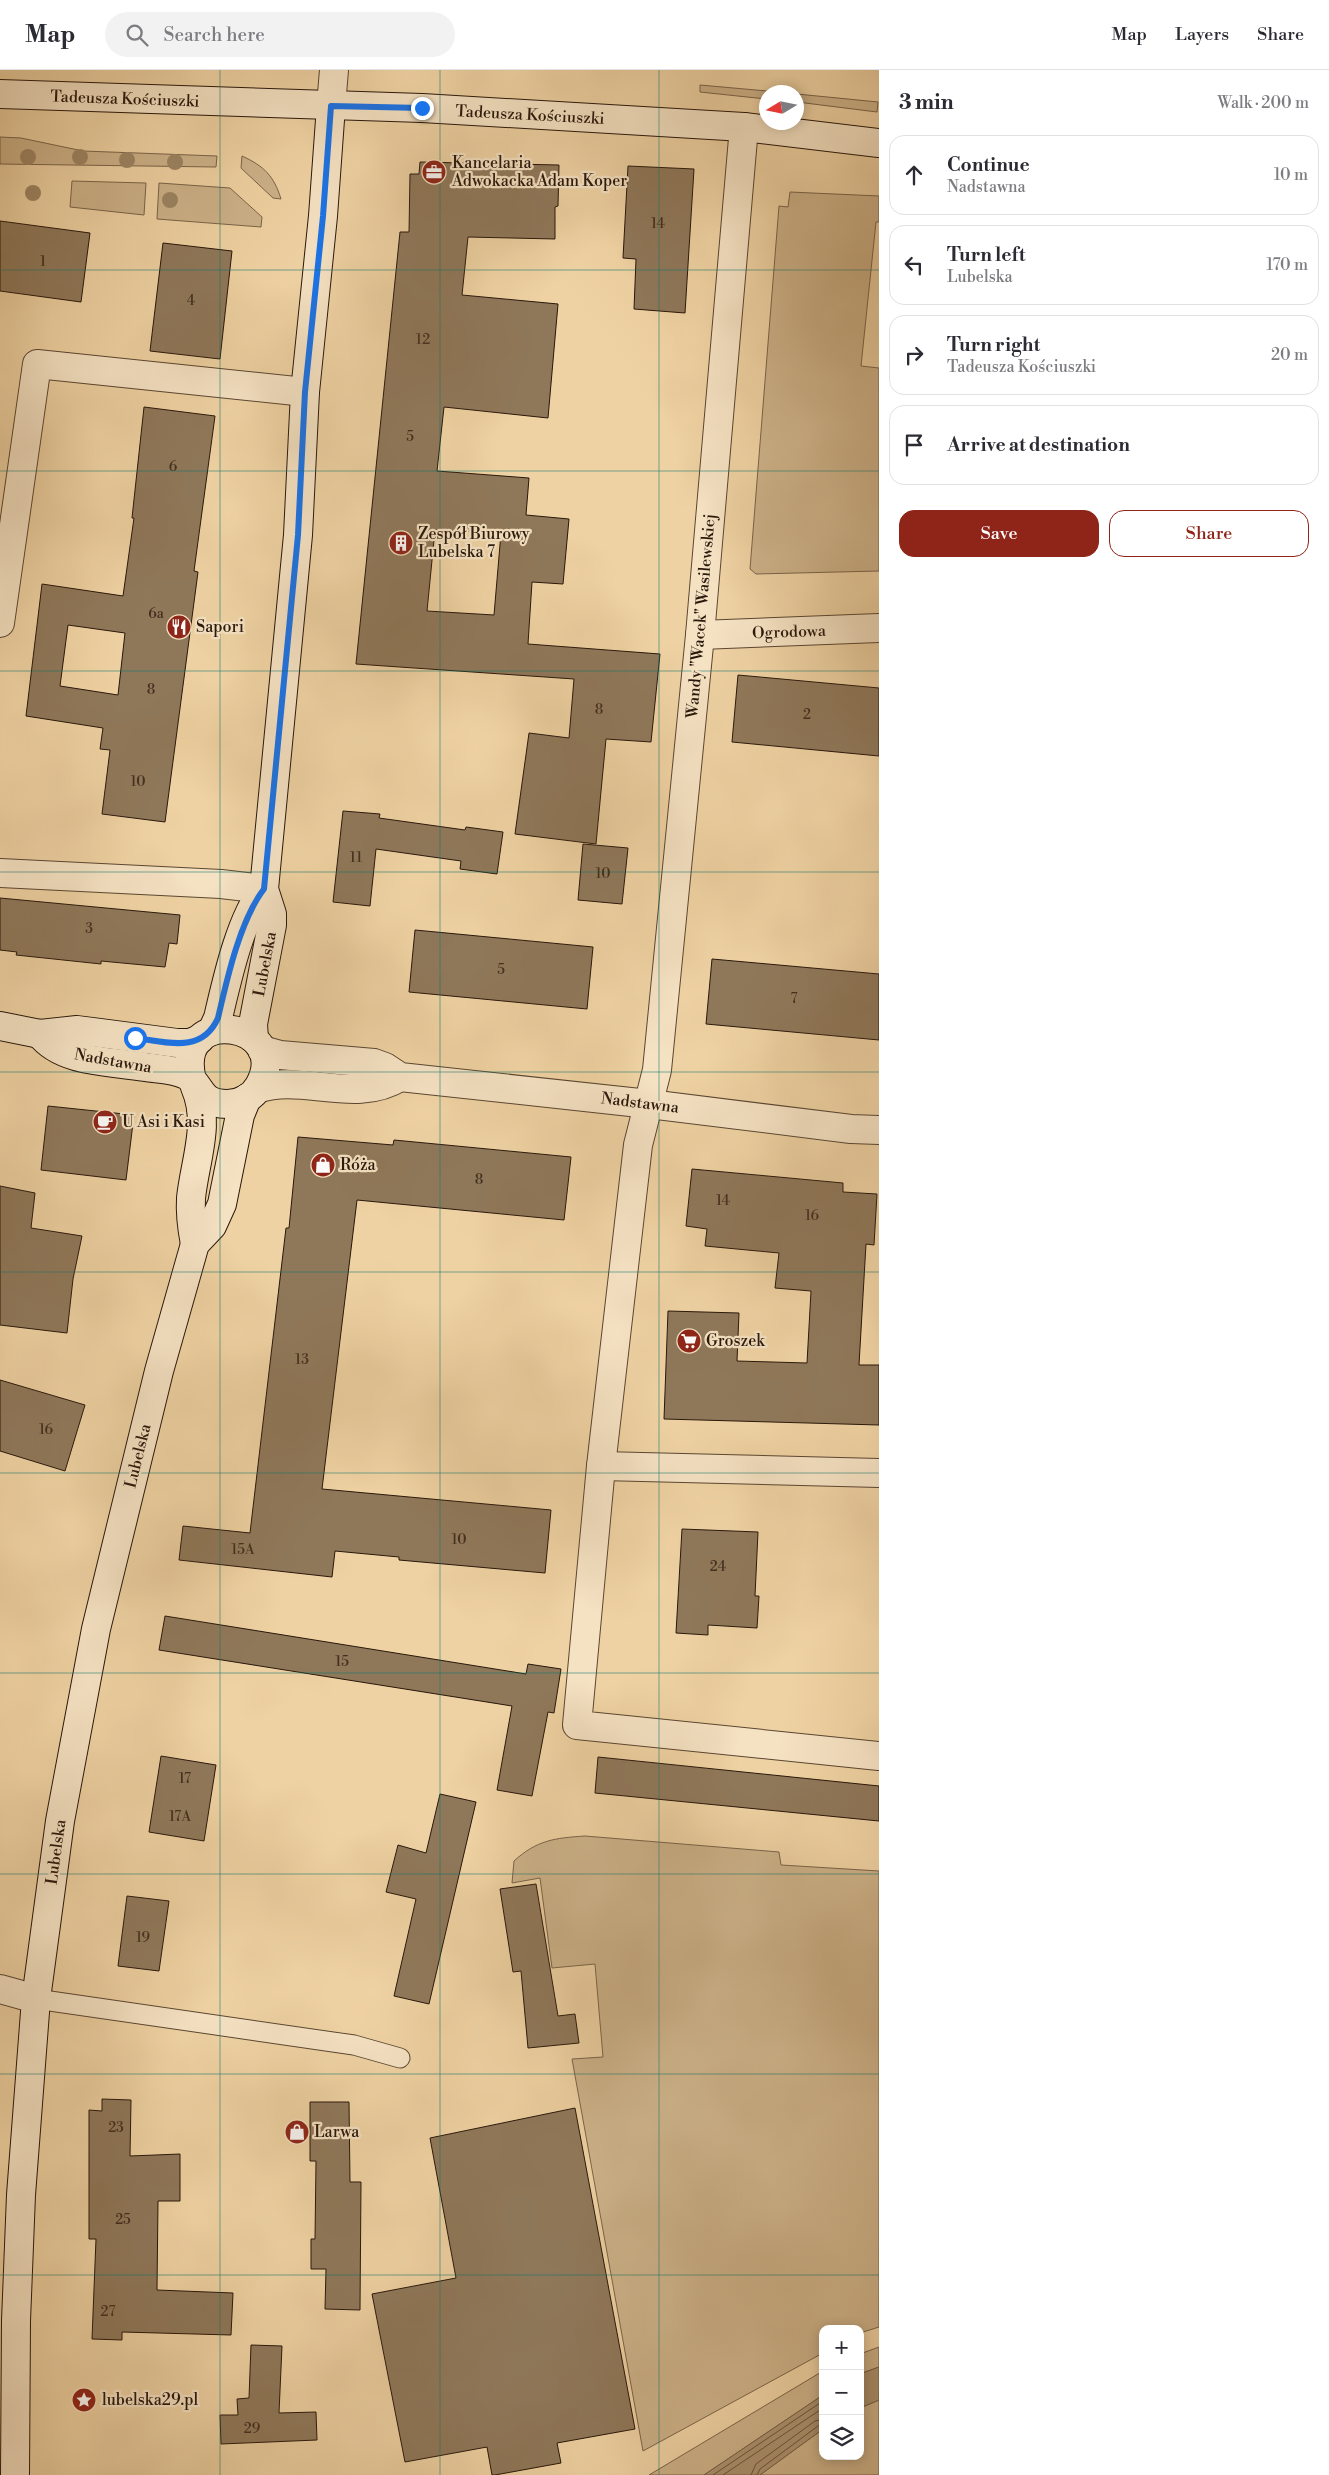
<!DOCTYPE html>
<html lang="en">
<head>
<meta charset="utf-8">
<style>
	:root { --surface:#fff; --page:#f2f2f3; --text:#2b2b33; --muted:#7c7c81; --line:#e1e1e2; --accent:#8f2418 }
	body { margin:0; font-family:"Libre Bodoni",serif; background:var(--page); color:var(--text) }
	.controls { position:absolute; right:15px; bottom:15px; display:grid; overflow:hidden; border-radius:10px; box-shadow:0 2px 12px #0003 }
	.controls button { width:45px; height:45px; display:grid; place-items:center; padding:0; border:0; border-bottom:1px solid var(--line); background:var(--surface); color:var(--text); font:25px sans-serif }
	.compass { position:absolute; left:759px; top:15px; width:45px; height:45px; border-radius:50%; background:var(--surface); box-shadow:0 2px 12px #0003; rotate:260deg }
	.stop { position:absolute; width:15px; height:15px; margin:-11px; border:4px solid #1a73e8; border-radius:50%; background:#fff }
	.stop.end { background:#1a73e8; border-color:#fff; box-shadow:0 1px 5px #0008 }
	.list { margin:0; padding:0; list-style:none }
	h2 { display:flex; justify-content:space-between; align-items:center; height:65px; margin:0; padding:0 20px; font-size:21px }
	h2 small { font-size:16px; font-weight:400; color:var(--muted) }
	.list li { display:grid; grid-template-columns:32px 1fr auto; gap:15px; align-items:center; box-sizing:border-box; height:80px; margin:0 10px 10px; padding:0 10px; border:1px solid var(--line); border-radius:15px }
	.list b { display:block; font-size:19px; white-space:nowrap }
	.list p { margin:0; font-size:16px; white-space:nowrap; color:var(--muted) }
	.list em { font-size:16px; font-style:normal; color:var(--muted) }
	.actions { display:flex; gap:10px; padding:15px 20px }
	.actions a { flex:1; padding:11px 0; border:1px solid var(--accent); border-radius:15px; text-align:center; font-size:18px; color:var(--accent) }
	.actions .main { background:var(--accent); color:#fff }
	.icon { flex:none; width:28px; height:28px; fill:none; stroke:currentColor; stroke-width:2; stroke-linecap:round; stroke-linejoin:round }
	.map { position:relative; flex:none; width:879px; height:2405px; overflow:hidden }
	header { display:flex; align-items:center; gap:30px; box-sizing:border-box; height:70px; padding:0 25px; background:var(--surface); border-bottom:1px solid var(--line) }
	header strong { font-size:24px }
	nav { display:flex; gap:28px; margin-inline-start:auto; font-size:18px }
	.search { width:350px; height:45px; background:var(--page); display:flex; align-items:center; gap:12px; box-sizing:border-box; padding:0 18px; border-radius:28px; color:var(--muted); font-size:19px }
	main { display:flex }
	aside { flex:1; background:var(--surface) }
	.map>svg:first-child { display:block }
</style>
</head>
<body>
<header>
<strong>Map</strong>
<div class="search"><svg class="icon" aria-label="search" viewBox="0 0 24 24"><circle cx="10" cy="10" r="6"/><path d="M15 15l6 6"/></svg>Search here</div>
<nav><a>Map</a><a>Layers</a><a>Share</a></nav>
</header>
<main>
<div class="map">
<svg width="879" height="2405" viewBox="0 0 879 2405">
	<rect width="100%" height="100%" fill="#efd2a3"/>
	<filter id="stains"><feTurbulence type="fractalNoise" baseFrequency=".004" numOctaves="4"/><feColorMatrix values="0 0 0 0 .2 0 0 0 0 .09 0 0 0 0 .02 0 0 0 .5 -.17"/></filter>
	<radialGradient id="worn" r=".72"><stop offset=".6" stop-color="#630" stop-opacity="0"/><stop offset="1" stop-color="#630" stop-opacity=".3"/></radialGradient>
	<!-- green -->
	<g fill="#cdb289" stroke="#7a644a">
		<path d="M700,15l78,7h-12v7l-66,-7z"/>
		<path d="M797,24l81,8 -1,10 -80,-10z"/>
		<path d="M0,67l21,1 62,13 134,5 -1,11 -216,-3z"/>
		<path d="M242,86c22,10 32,20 39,43l-8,-1 -32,-30z"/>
		<path d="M72,111l74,2 -2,32 -74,-8z"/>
		<path d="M159,113l71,5 32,29 -1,10 -104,-8z"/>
		<path d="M790,122l89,4v26h-3l-15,144 18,2v203l-123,3 -6,-5 29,-363 9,1z"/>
		<path d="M585,1766l194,16 2,13 98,6v456l-19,6v-4h-37v24l-180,98 -71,-392 31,-2 -8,-93 -43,4 -12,-90 -28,5 2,-22c23,-21 41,-23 71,-25z"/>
		<path d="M879,2277v20l-19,7v-20z"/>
		<path d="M823,2301v24l-119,80h-55z"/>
		<path d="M879,2330v75h-119l63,-46v27h37v-48z"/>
	</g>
	<!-- water -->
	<g fill="#ab926f" stroke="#776147">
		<path d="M879,2297v33l-19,8v-34z"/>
		<path d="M823,2325v34l-63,46h-56z"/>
	</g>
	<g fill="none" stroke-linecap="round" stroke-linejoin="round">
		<!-- shore -->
		<g stroke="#6a543d" stroke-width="1">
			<path d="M713,2405l110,-74"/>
			<path d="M723,2405l100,-67"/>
			<path d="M751,2405l5,-11 59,-43 8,-2"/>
			<path d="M757,2405l3,-6 58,-43 5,-1"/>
		</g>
	</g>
	<!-- building -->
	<g fill="#8f785a" stroke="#28170b" fill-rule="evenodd">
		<path d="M420,92l139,3 -1,41 -3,1v32l-87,-2 -6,58 96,9 -10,114 -104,-11 -7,64 92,7 -3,37 43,4 -6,65 -31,-2 -4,62 132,10 -9,88 -45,-3 -10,105 -81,-10 14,-101 40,5 5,-59 -218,-15 44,-432h9l1,-58h9zM435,460l66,3 -7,82 -67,-4z"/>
		<path d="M628,96l66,3 -9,144 -51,-4 2,-50 -13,-1z"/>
		<path d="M0,151l90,12 -9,69 -81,-11z"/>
		<path d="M163,173l69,8 -12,108 -70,-8z"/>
		<path d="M144,337l71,9 -21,155 4,1 -33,250 -63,-8 8,-64 -10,-1 3,-21 -77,-12 16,-132 81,12 11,-78h-2zM68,555l57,8 -7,62 -58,-9z"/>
		<path d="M738,605l141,13v68l-147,-14z"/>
		<path d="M343,741l37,3 -1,4 86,12 1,-3 37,5 -6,42 -37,-5 1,-8 -85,-12 -6,57 -37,-4z"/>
		<path d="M583,774l45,4 -6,56 -44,-4z"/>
		<path d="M0,828l180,17 -3,29 -8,-1 -4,24 -64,-6v3l-85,-9 1,-3 -17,-2z"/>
		<path d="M415,860l178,17 -6,62 -178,-17z"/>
		<path d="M712,889l167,15v66l-173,-16z"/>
		<path d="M48,1036l86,9 -8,65 -85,-10z"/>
		<path d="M298,1067l95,8 1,-5 177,17 -7,63 -207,-20 -35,289 229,21 -6,63 -146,-13v-3l-64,-6 -3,26 -153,-17 4,-34 67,7 36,-305h3z"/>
		<path d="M692,1099l151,14v9l34,2 -3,51 -8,-1 -7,121h20v60l-215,-6 4,-108 71,2 -2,48 70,2 4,-72 -36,-3 4,-35 -74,-7 2,-17 -21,-3z"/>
		<path d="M0,1116l35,7 -4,35 51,8 -9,43 -6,54 -67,-8z"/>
		<path d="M0,1310l85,25 -20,66 -65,-20z"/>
		<path d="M682,1459l76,3 -3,64h4l-2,32 -49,-3v10l-32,-2z"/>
		<path d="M165,1546l361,58 2,-10 33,5 -7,44 -6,-1 -16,84 -35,-6 15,-84 -353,-56z"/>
		<path d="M161,1686l55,9 -12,76 -55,-9z"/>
		<path d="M598,1687l281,29v35l-284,-28z"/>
		<path d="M440,1724l36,8 -47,202 -35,-8 22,-97 -30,-7 12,-47 28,8z"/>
		<path d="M536,1814l22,132 17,-2 4,29 -51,5 -7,-77 -8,1 -13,-83z"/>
		<path d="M127,1826l42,5 -10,70 -41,-5z"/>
		<path d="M102,2029l29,1 -1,56 50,-2v47h-22l-1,89 76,3 -2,42 -109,-3v8l-30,-1 4,-100h-7v-129l13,1z"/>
		<path d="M310,2032h39l1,80h11l-1,128 -35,-1 1,-40h-15v-30h4l1,-78h-6z"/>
		<path d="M575,2038l60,321 -78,14 4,20 -66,12h-3l-5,-28 -82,15 -33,-168 84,-16 -26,-140z"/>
		<path d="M251,2275l31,1 -3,67 37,-1 1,28 -96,4 -1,-29h18l-1,-16 12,-1z"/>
	</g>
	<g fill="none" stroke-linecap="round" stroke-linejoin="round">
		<defs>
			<path id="lane" d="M36,1929l318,46 46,13"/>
			<g id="street">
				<path d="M331,36l3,-36"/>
				<path d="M744,57l-44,508 -43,435 -19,75 -37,321 -24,259 302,31"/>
				<path d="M0,553l37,-259 268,28"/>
				<path d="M700,565l179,-7"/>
				<path d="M0,803l221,11 43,5"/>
				<path d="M262,980l18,5 94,8 11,4 15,10 249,27 202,25 28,1"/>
				<path d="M257,1019c45,-16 98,16 143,-12"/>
				<path d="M601,1396l278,7"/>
				<path d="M0,1919l36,10"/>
			</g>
			<g id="secondary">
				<path d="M0,24l422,14 322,19 135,16"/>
				<path d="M0,956l40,8 37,-4 100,13h13l10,-4"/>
				<path d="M212,961l6,-13c9,-38 22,-99 46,-129"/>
				<path d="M40,964c22,29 71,27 105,33 13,2 29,2 41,8 16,9 12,29 41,29 13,0 26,-7 32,-18 36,-64 -87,-84 -67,-6"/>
				<path d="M254,969l-1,-15 19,-99v-11l-8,-25 34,-354 7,-143 18,-176 8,-110"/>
				<path d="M195,1017c16,36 0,73 -4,111 -1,16 1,31 4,46"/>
				<path d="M15,2405l1,-154 5,-126 15,-196 24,-178 36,-192 63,-258 36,-127 17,-18 10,-22 18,-89 7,-17"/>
			</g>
		</defs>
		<!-- lane casing -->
		<use href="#lane" stroke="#5a4631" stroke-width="21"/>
		<!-- street casing -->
		<use href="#street" stroke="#5a4631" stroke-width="30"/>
		<!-- secondary casing -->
		<use href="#secondary" stroke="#28170b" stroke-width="30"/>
		<!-- lane -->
		<use href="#lane" stroke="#f5e2c3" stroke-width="19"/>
		<!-- street -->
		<use href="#street" stroke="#f5e2c3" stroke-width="28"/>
		<!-- secondary -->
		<use href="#secondary" stroke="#f5e2c3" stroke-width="28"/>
	</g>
	<!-- trees -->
	<g fill="#9d8564">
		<circle cx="28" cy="87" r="8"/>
		<circle cx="80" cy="87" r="8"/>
		<circle cx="127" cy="90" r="8"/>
		<circle cx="175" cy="92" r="8"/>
		<circle cx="33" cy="123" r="8"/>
		<circle cx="170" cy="130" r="8"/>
	</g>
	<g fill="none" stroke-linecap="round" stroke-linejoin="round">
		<!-- route -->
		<path stroke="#1a73e8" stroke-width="6" d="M135,968c32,4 67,16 83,-20 9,-39 22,-98 46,-129l34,-354 7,-143 18,-176 8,-110 91,2"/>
	</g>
	<!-- grid -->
	<path fill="none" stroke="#0f766e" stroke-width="1" stroke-opacity="0.55" d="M220,0v2405M440,0v2405M659,0v2405M0,200h879M0,401h879M0,601h879M0,802h879M0,1002h879M0,1202h879M0,1403h879M0,1603h879M0,1804h879M0,2004h879M0,2205h879"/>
	<!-- icons -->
	<defs>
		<symbol id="office-disc" viewBox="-11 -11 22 22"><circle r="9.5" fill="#8f2418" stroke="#f5e2c3"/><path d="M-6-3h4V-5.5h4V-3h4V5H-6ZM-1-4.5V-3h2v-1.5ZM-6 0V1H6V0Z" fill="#fff"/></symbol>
		<symbol id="building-disc" viewBox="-11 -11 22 22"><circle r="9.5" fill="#8f2418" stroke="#f5e2c3"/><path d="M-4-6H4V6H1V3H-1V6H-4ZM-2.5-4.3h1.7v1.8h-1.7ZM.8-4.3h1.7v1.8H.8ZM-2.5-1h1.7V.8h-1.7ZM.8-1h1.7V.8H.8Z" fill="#fff"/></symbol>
		<symbol id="restaurant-disc" viewBox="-11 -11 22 22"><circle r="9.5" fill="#8f2418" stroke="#f5e2c3"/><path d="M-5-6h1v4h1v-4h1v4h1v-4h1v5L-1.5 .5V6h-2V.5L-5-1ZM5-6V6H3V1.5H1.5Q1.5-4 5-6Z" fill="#fff"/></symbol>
		<symbol id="cafe-disc" viewBox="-11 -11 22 22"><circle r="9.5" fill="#8f2418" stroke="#f5e2c3"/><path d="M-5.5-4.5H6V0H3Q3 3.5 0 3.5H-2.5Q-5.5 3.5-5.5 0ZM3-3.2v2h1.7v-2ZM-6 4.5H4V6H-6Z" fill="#fff"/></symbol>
		<symbol id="shop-disc" viewBox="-11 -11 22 22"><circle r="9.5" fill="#8f2418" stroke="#f5e2c3"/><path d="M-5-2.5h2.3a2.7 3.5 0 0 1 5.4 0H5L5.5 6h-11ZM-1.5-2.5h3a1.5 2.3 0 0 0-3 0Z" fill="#fff"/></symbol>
		<symbol id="supermarket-disc" viewBox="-11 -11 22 22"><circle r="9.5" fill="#8f2418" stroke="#f5e2c3"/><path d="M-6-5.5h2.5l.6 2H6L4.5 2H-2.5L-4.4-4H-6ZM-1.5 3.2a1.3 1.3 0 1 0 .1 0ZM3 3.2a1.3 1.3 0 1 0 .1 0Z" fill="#fff"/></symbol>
		<symbol id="sight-disc" viewBox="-11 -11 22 22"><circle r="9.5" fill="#8f2418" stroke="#f5e2c3"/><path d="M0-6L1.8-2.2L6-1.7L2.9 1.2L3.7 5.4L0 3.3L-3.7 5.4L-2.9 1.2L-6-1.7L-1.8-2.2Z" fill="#fff"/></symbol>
	</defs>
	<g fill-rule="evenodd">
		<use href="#office-disc" x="420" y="88" width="28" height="28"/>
		<use href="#building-disc" x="387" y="459" width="28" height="28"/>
		<use href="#restaurant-disc" x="165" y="543" width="28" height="28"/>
		<use href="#cafe-disc" x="91" y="1038" width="28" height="28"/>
		<use href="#shop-disc" x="309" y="1081" width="28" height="28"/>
		<use href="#supermarket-disc" x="675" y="1257" width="28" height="28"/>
		<use href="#shop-disc" x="283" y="2048" width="28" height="28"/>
		<use href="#sight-disc" x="70" y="2316" width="28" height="28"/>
	</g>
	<g text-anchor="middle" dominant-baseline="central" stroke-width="4.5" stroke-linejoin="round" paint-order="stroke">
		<!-- number labels -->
		<g font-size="14" fill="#422f1f">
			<text x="658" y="154">14</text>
			<text x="43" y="192">1</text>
			<text x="191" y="231">4</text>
			<text x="423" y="270">12</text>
			<text x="410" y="367">5</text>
			<text x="173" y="397">6</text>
			<text x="156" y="544">6a</text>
			<text x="151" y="620">8</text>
			<text x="599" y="640">8</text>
			<text x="807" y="645">2</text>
			<text x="138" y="712">10</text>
			<text x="356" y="788">11</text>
			<text x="603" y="804">10</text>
			<text x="89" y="859">3</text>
			<text x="501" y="900">5</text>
			<text x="794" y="929">7</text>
			<text x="479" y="1110">8</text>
			<text x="723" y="1131">14</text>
			<text x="812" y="1146">16</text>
			<text x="302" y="1290">13</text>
			<text x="46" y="1360">16</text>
			<text x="459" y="1470">10</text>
			<text x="243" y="1480">15A</text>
			<text x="718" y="1497">24</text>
			<text x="342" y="1592">15</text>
			<text x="185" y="1709">17</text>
			<text x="180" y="1747">17A</text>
			<text x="143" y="1868">19</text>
			<text x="116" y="2058">23</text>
			<text x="123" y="2150">25</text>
			<text x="108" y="2242">27</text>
			<text x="252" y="2359">29</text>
		</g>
		<!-- street labels -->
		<g font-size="16" fill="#28170b" stroke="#f5e2c3">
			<text transform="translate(125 29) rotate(2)">Tadeusza Kościuszki</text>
			<text transform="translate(530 45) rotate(3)">Tadeusza Kościuszki</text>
			<text transform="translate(701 546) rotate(-85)">Wandy "Wacek" Wasilewskiej</text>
			<text transform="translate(789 562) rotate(-2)">Ogrodowa</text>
			<text transform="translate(265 894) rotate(-79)">Lubelska</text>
			<text transform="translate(113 991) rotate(10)">Nadstawna</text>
			<text transform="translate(640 1033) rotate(7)">Nadstawna</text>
			<text transform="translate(138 1386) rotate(-76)">Lubelska</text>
			<text transform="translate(56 1782) rotate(-82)">Lubelska</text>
		</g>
		<!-- poi labels -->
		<g font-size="16" fill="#28170b" stroke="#f5e2c3" text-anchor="start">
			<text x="452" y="93">Kancelaria<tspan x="452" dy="18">Adwokacka Adam Koper</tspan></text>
			<text x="418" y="464">Zespół Biurowy<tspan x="418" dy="18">Lubelska 7</tspan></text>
			<text x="196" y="557">Sapori</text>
			<text x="122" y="1052">U Asi i Kasi</text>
			<text x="340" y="1095">Róża</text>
			<text x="706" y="1271">Groszek</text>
			<text x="314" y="2062">Larwa</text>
			<text x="102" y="2330">lubelska29.pl</text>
		</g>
	</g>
	<rect width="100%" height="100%" filter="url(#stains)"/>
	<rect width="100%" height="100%" fill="url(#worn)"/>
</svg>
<div class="controls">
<button>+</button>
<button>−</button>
<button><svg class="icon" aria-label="layers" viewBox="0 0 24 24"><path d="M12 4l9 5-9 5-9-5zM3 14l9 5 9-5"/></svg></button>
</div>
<svg class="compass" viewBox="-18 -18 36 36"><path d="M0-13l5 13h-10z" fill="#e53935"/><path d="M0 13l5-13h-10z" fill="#7c7c81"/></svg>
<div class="stop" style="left:135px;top:968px"></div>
<div class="stop end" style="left:422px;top:38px"></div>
</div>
<aside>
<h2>3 min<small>Walk · 200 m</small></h2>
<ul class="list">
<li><svg class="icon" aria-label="ahead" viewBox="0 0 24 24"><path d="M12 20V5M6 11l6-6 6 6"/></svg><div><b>Continue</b><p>Nadstawna</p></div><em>10 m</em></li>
<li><svg class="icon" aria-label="left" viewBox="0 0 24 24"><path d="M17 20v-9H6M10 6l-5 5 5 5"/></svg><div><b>Turn left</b><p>Lubelska</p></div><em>170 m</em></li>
<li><svg class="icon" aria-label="right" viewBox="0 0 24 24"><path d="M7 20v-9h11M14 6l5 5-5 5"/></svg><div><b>Turn right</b><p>Tadeusza Kościuszki</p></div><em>20 m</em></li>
<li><svg class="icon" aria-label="arrive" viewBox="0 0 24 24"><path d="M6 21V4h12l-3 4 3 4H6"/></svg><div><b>Arrive at destination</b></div></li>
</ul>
<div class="actions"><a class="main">Save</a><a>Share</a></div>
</aside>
</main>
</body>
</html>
